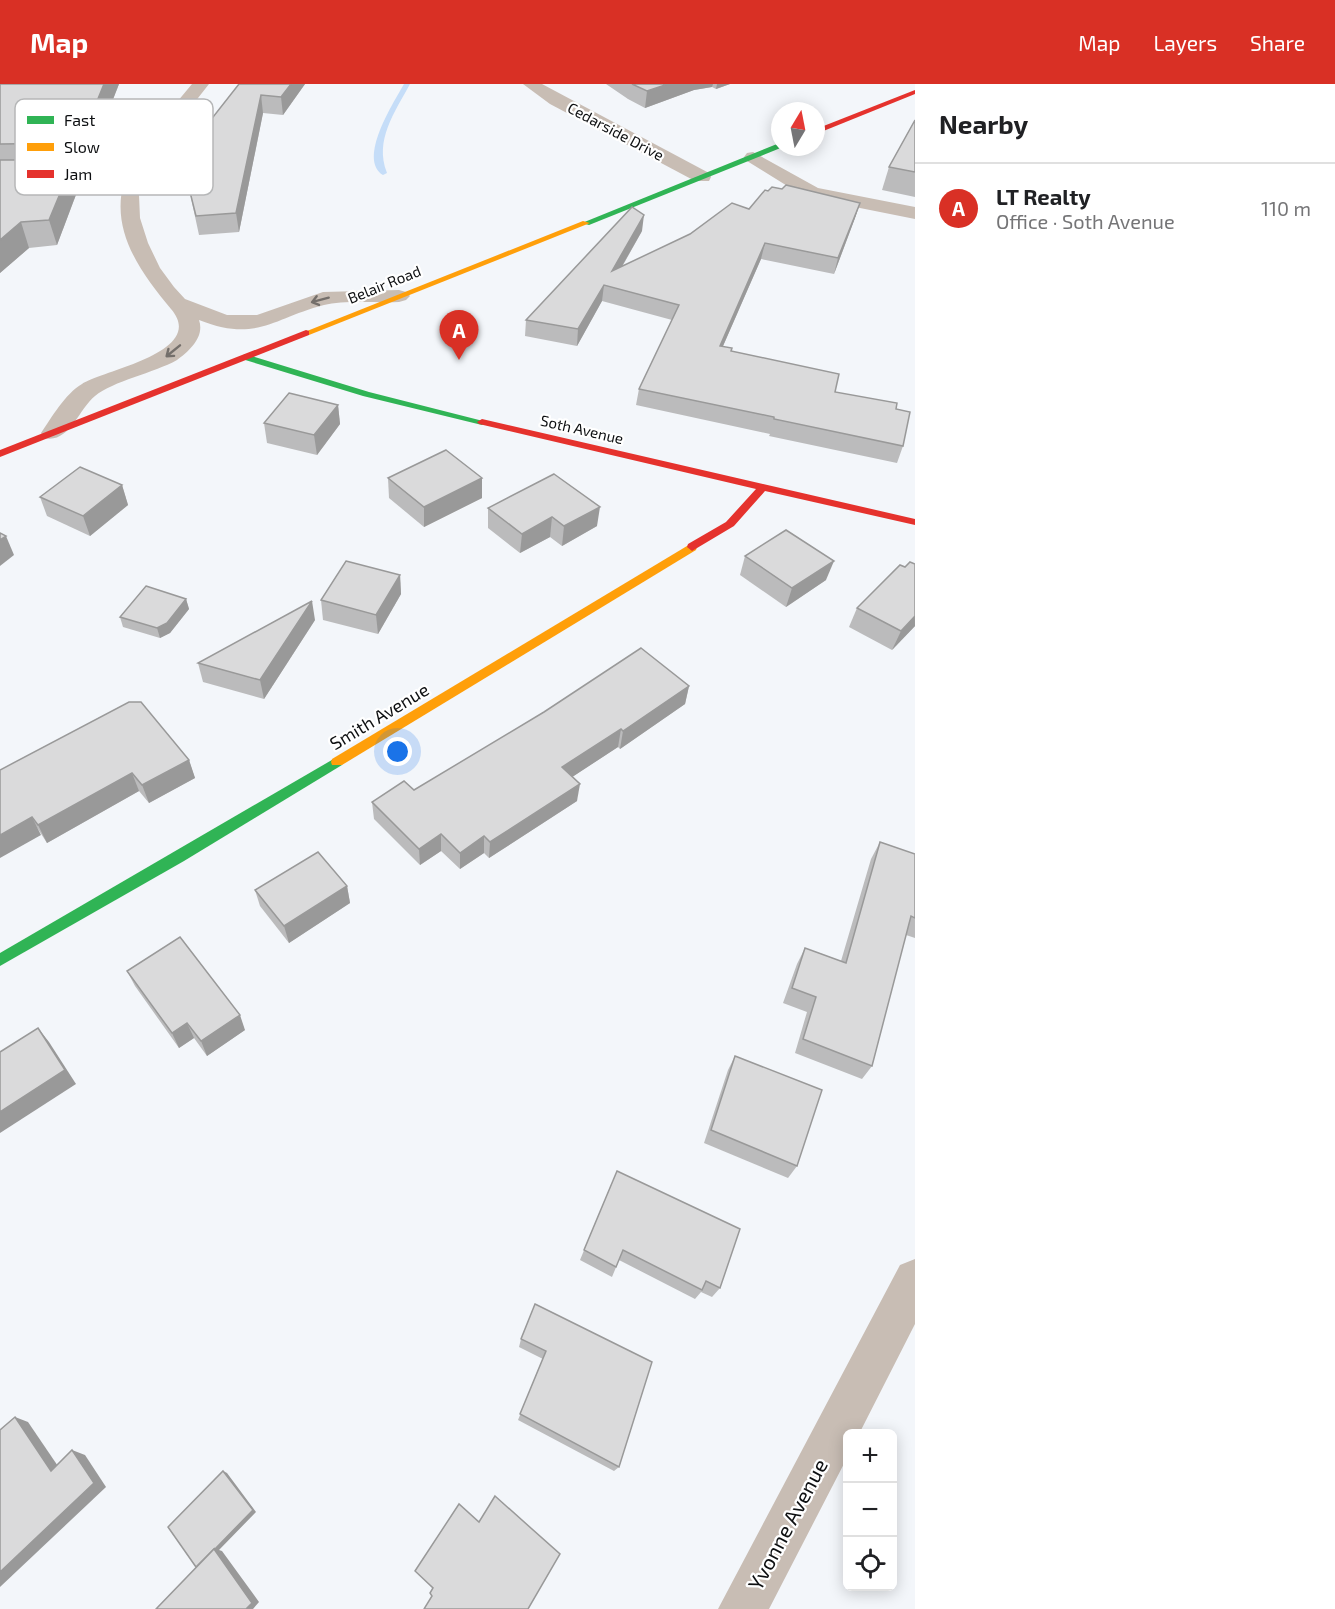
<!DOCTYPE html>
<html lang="en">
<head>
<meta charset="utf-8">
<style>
	:root { --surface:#fff; --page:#f6f6f6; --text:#202124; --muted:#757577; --line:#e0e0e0; --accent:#d93025 }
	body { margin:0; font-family:"Exo 2",sans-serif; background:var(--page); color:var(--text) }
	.controls { position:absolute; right:18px; bottom:18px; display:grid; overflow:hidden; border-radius:9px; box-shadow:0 3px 15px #0003 }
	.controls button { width:54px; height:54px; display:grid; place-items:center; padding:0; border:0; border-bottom:2px solid var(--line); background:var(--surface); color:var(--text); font:30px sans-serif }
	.compass { position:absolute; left:771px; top:18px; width:54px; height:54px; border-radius:50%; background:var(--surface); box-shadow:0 3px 15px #0003; rotate:10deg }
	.you { position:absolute; left:398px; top:668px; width:21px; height:21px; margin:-15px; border:4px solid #fff; border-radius:50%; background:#1a73e8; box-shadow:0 0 0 9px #1a73e833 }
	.badge { display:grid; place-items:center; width:39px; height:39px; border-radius:50%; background:var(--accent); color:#fff; font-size:20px; font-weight:700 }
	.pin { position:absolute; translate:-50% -50px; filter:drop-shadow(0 2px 3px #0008) }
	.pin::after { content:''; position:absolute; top:32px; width:21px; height:18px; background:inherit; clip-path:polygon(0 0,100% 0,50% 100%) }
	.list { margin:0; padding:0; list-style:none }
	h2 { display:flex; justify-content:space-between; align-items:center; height:78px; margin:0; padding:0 24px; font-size:26px }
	h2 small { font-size:20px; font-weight:400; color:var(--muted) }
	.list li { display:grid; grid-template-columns:39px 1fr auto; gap:18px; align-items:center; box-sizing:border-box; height:90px; padding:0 24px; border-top:2px solid var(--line) }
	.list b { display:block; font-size:22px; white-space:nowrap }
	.list p { margin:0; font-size:20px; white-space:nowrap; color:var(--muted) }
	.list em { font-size:20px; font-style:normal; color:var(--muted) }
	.icon { flex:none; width:33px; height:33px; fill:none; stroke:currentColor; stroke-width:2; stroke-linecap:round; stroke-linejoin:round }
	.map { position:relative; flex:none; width:915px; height:1525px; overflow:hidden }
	header { display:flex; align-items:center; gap:36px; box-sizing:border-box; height:84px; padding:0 30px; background:var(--accent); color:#fff }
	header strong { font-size:28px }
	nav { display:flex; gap:33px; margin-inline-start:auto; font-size:21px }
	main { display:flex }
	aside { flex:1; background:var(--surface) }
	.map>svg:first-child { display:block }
</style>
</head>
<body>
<header>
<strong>Map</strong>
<nav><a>Map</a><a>Layers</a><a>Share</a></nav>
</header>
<main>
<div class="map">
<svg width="915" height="1525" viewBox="0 0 915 1525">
	<rect width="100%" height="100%" fill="#f3f6fa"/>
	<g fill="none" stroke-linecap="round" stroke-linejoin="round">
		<!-- stream -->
		<path fill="#c5ddf8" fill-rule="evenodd" d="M404,0h6c-15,28 -36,56 -23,89l-4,2c-26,-16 11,-73 21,-91z"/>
		<!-- street -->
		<g fill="#c8bdb4" fill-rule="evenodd">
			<path d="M192,0h17l-51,65 -12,26 -7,20 1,23 8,25 12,25 14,19 11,12 42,16h30l66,-23 76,-2 7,2 4,4 -4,4 -7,2c-21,1 -56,-2 -75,3 -51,13 -67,38 -125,15 6,17 -10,31 -22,40 -23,13 -64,21 -82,36 -17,14 -26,48 -51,42l-3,-5c11,-16 24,-39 41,-49 22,-14 126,-32 89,-75 -30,-36 -61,-78 -47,-127h-124v-12h129l23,-38z"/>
			<path d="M523,0h19l167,89 2,4 -2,4h-14l-145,-77z"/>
			<path d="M753,68l65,36 97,19v12l-110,-22 -58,-36 -3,-4 3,-4z"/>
			<path d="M915,1175v65l-56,110h-11v22l-79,153h-51l182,-344z"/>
		</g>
		<!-- fast -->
		<g fill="#30b455" fill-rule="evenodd">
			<path d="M777,60l6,3 -194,78 -7,-2z"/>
			<path d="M245,270l124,38 118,30 -5,3 -119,-29 -121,-37 -2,-2z"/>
			<path d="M337,673l5,2 1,3 -1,3 -158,96 -184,105v-13z"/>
		</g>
		<!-- slow -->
		<g fill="#ff9f0a" fill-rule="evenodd">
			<path d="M583,137l7,2 -281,112 -7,-2z"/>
			<path d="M692,459l5,4 -1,3 -354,215h-10l-1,-3 1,-3z"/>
		</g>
		<!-- jam -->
		<g fill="#e5322d" fill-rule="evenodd">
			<path d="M915,6v4l-99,40v-5z"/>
			<path d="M306,246l3,1v4l-309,122v-7z"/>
			<path d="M482,335l433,100v6l-150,-34 -31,35 -42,25 -5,-4 1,-3 38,-22 30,-33 -277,-65 -2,-2z"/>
		</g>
	</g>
	<!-- wall -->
	<g fill="#bbbbbc">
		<path d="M0,0h119l-33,84h-10l4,16 -23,61 -28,3 -29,25z"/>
		<path d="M239,0h66l-22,31 -20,-2 -24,119 -40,3 -11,-51z"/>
		<path d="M606,0h124l-14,5 -4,-2 -18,3 -49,18 -17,-9z"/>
		<path d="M915,36v77l-33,-7 7,-23z"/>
		<path d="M782,105l78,14 -5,15 -21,56 -73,-15 -38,87 9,5 103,41 61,17 7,37 -6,17 -128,-27 1,-2 -134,-29 3,-16 33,-69 -70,-19 -25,45 -52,-10 1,-16 116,-89 -20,36 127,-58 19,-18z"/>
		<path d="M338,321l2,19 -23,31 -50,-12 -3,-20z"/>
		<path d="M554,390l43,52 -35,20 -12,-9 -30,16 -32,-25v-20z"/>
		<path d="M388,394h94v20l-58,29 -35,-29z"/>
		<path d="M122,401l6,20 -38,31 -43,-20 -7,-19z"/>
		<path d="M745,472l81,24 -40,27 -46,-32z"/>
		<path d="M915,480v62l-23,24 -43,-23 8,-19 48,-41z"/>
		<path d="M400,491l1,19 -23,40 -55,-14 -2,-20z"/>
		<path d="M186,515l3,10 -19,24 -10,5 -37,-11 -3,-10z"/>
		<path d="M315,536l-51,79 -61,-17 -5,-19z"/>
		<path d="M689,602l-4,18 -65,45 -2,-2 -46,30 5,24 -88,57 -5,-5 -24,16 -19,-18 -21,14 -46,-46 -2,-17 42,-12z"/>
		<path d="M189,676l6,18 -46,25 -10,-12 -92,52 -47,-73z"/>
		<path d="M880,758l35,12v84l-9,-3 -34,131 -10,13 -67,-26 12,-41 -24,-9 14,-39 8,-16 36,13 30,-102z"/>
		<path d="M347,802l3,17 -61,40 -29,-37 -5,-16z"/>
		<path d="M127,887l118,59 -38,26 -13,-18 -15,10 -44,-62z"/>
		<path d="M735,972l62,110 -9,12 -84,-35 24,-73z"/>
		<path d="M617,1087l103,117 -8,9 -11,-5 -6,7 -76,-39 -7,17 -32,-17z"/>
		<path d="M535,1220l84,163 -5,4 -96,-51 25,-61 -24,-12 2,-8z"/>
	</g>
	<!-- shaded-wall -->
	<g fill="#999">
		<path d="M104,0h15l-33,84 -6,-25z"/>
		<path d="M291,0h14l-22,31 -2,-18z"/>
		<path d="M668,0h45l-1,3 -18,3 -49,18 2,-17z"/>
		<path d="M717,0h13l-14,5z"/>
		<path d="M261,11l2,18 -24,119 -3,-19z"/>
		<path d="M74,76l6,24 -23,61 -8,-25z"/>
		<path d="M860,119l-5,15 -21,56 4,-16z"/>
		<path d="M644,131l-2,16 -32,56 2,-16z"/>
		<path d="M21,138l8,26 -29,25v-33z"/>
		<path d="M765,159l-4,16 -45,103 4,-16z"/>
		<path d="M604,201l-2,16 -25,45 1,-17z"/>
		<path d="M338,321l2,19 -23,31 -3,-20z"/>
		<path d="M482,394v20l-58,29v-20z"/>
		<path d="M122,401l6,20 -38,31 -7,-20z"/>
		<path d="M600,423l-3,19 -35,20 2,-20z"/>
		<path d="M552,433l-2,20 -30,16 2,-19z"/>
		<path d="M6,452l8,19 -14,11v-26z"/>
		<path d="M834,477l-8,19 -40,27 6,-19z"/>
		<path d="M400,491l1,19 -23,40 -2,-19z"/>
		<path d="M186,515l3,10 -19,24 -10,5 -3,-10z"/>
		<path d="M312,517l3,19 -51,79 -4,-19z"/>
		<path d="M915,532v10l-23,24 9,-19z"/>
		<path d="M689,602l-4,18 -65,45 3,-18z"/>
		<path d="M621,645l-3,18 -58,38 2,-18z"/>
		<path d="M189,676l6,18 -46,25 -7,-18z"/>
		<path d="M132,689l7,18 -92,52 -9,-18z"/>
		<path d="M580,700l-3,17 -88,57 1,-16z"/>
		<path d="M32,733l9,18 -41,23v-23z"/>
		<path d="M441,750v17l-21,14 -1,-16z"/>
		<path d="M484,752v17l-24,16v-16z"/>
		<path d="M347,802l3,17 -61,40 -5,-17z"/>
		<path d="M240,931l5,15 -38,26 -6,-15z"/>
		<path d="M187,939l7,15 -15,10 -7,-15z"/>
		<path d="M38,944l11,14 27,42 -76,49v-21z"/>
		<path d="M15,1333l13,5 36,53 -13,-4z"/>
		<path d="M72,1366l13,5 21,32 -106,100v-15z"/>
		<path d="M223,1387l4,2 29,39 -37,38 3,1 37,51 -6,7h-7l-45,-40z"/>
	</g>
	<!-- building -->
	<g fill="#dadadb" stroke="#999" stroke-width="1.5">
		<path d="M0,0h104l-24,59 -80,1z"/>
		<path d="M239,0h52l-10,13 -20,-2 -25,118 -40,3 -8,-32 14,-53z"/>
		<path d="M632,0h36l-21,7z"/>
		<path d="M915,36v52l-26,-5z"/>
		<path d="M0,76h74l-25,60 -28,2 -21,18z"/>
		<path d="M786,101l74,18 -22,55 -73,-15 -45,103 12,2 -1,3 108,23 -4,18 62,11 -1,6 14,3 -7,34 -129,-27v-2l-135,-28 40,-84 -75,-20 -26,44 -52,-9 106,-113 12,8 -32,56 78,-37 42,-31 17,6 16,-19 3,1 4,-4 10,2z"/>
		<path d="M289,309l49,12 -24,30 -50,-12z"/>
		<path d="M446,366l36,28 -58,29 -36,-29z"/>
		<path d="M80,383l42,18 -39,31 -43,-19z"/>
		<path d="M554,390l46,33 -36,19 -12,-9 -30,17 -34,-26z"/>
		<path d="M786,446l48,31 -42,27 -47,-32z"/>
		<path d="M0,449l6,3 -6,4z"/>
		<path d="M346,477l54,14 -24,40 -55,-15z"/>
		<path d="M910,478l5,2v52l-14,15 -44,-23 43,-43 5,2z"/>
		<path d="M146,502l40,13 -19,24 -10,5 -37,-11z"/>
		<path d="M312,517l-52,79 -62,-17z"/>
		<path d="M641,564l48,38 -66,45 -2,-2 -59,38 18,17 -90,58 -6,-6 -24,17 -19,-19 -22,15 -47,-47 32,-21 10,9 130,-78z"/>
		<path d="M129,618h12l48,58 -47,25 -10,-12 -94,52 -6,-8 -32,18v-65z"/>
		<path d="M880,758l35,12v64l-4,-2 -39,150 -69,-27 13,-42 -24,-9 13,-40 41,15z"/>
		<path d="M318,768l29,34 -63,40 -29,-36z"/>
		<path d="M180,853l60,78 -39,26 -14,-18 -15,10 -45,-62z"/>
		<path d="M38,944l27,42 -65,42v-60z"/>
		<path d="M735,972l87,34 -25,76 -86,-36z"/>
		<path d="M617,1087l123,58 -20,59 -14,-7 -4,9 -79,-40 -7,17 -32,-17z"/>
		<path d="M535,1220l117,58 -33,105 -99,-53 26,-63 -25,-12z"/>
		<path d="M15,1333l36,54 21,-21 22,33 -94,89v-142z"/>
		<path d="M223,1387l30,39 -39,40v-1l-18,18 -28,-40z"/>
		<path d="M495,1412l65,58 -32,55h-104l8,-13 -2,-3 3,-5 -18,-17 44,-67 20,18z"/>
		<path d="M214,1465l38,54 -6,6h-90z"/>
	</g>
	<!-- one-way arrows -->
	<defs><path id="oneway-shaft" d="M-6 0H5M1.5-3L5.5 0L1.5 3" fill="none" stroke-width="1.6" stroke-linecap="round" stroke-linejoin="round" transform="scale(1.5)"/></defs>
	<g stroke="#746f6b">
		<use href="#oneway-shaft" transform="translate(320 216) rotate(165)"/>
		<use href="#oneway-shaft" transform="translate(173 267) rotate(141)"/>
	</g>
	<g text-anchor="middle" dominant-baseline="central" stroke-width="4.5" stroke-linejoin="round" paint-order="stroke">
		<!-- far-street labels -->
		<g font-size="15" fill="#0d0f11" stroke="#fff">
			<text transform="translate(616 47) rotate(28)">Cedarside Drive</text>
			<text transform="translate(384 200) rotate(-22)">Belair Road</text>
			<text transform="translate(582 345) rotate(13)">Soth Avenue</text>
		</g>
		<!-- street labels -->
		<g font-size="18" fill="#0d0f11" stroke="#fff">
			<text transform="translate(379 632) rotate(-31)">Smith Avenue</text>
		</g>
		<!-- near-street labels -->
		<g font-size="21" fill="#0d0f11" stroke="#fff">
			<text transform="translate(787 1440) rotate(-62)">Yvonne Avenue</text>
		</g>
	</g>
	<!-- legend -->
	<rect x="15" y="15" width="198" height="96" rx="9" fill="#fff" stroke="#b6b7b8" stroke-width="1.5"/>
	<rect x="27" y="32" width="27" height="8" fill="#30b455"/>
	<rect x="27" y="59" width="27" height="8" fill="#ff9f0a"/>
	<rect x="27" y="86" width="27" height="8" fill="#e5322d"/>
	<g font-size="16" fill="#0d0f11">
		<text x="64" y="42">Fast</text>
		<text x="64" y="69">Slow</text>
		<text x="64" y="96">Jam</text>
	</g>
</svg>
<div class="controls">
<button>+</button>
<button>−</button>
<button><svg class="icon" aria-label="locate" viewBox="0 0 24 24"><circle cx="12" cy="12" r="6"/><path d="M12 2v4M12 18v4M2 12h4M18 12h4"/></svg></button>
</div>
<svg class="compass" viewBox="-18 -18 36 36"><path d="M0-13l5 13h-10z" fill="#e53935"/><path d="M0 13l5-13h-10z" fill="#757577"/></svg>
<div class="you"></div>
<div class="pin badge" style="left:459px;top:276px">A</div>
</div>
<aside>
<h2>Nearby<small></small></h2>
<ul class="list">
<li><span class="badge">A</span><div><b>LT Realty</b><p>Office · Soth Avenue</p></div><em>110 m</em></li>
</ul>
</aside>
</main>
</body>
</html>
